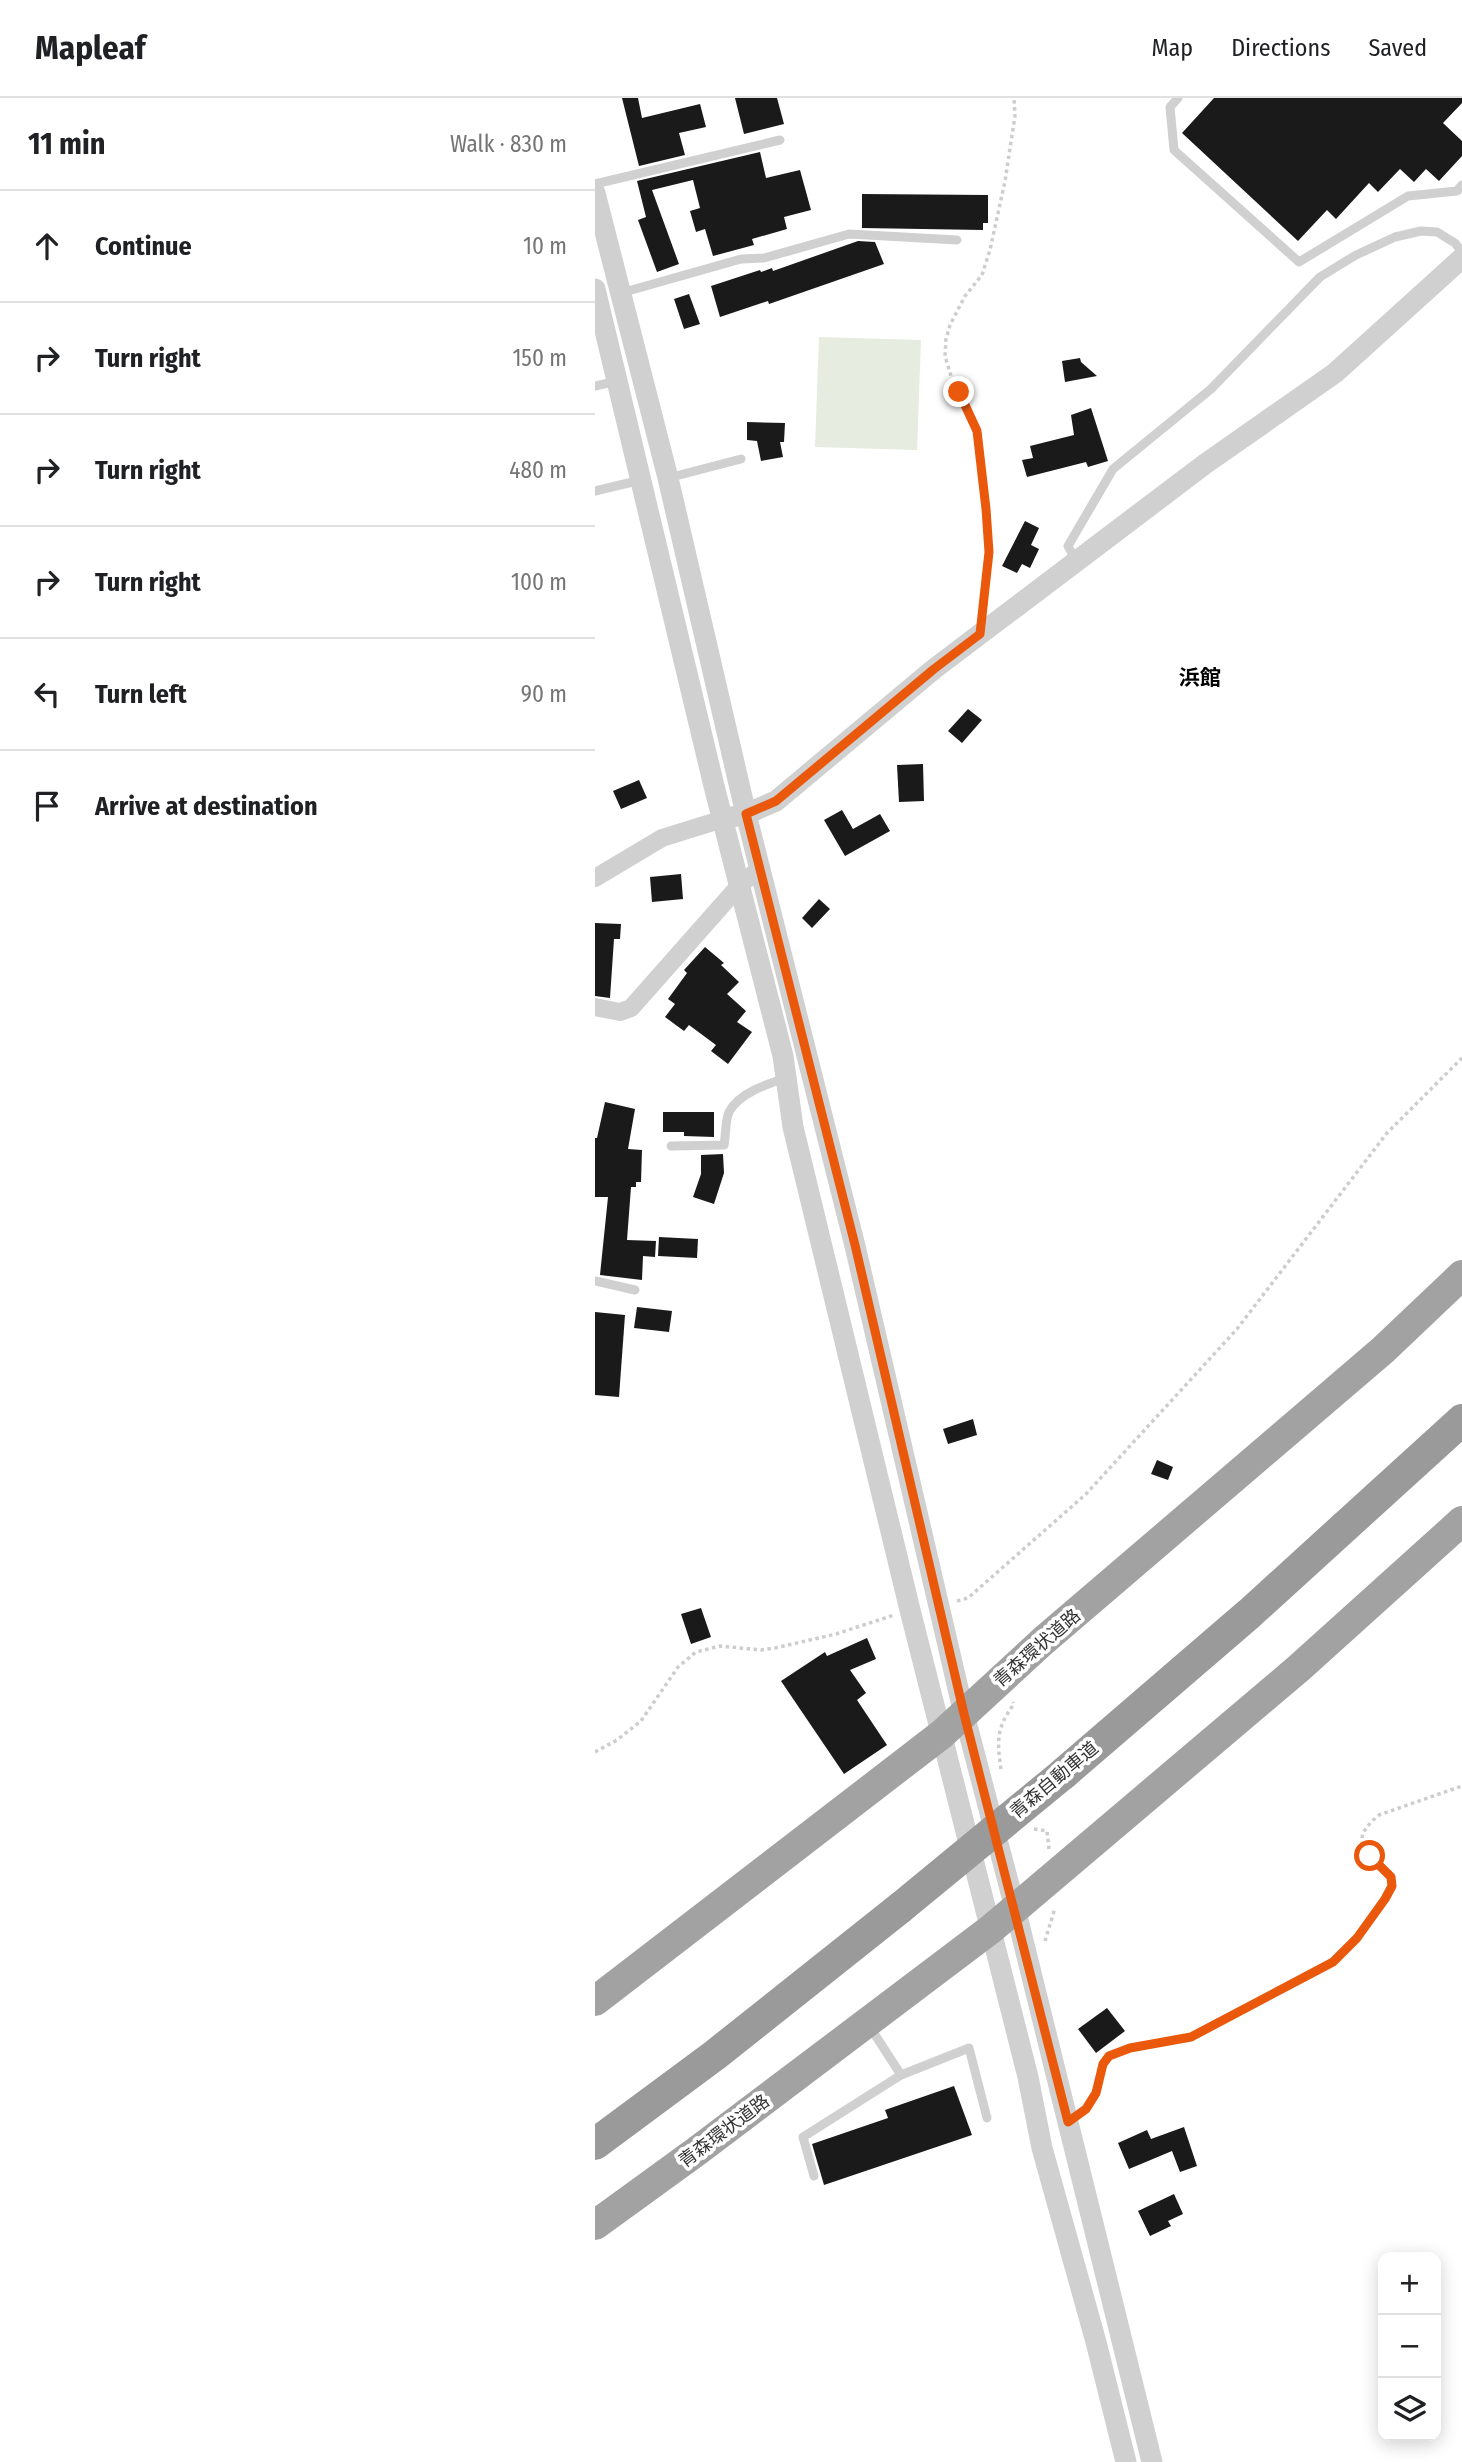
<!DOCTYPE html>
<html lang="en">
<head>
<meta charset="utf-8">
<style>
	:root { --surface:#fff; --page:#f6f6f6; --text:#202124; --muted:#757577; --line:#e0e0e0 }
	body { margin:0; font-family:"Fira Sans Condensed","Noto Sans JP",sans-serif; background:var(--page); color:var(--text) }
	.controls { position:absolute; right:21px; bottom:21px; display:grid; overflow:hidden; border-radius:14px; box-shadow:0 4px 18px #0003 }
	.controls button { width:63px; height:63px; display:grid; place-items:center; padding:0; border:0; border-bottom:2px solid var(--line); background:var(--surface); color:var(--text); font:35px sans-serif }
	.stop { position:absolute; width:21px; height:21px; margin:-16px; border:5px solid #ea580c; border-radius:50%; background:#fff }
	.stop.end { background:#ea580c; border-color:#fff; box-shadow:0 2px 7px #0008 }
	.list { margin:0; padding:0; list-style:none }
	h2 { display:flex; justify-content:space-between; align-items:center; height:91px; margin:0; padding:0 28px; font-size:30px }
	h2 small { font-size:23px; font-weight:400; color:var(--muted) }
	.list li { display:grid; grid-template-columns:46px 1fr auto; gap:21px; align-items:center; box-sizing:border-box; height:112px; padding:0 28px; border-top:2px solid var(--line) }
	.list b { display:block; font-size:26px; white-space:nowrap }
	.list em { font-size:23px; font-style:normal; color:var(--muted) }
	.icon { flex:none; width:38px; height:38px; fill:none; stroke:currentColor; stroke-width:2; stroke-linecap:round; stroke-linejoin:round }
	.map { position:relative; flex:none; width:867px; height:2364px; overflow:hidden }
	header { display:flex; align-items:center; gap:42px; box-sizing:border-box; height:98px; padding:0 35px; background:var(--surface); border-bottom:2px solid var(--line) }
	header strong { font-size:33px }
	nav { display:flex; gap:38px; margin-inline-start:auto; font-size:24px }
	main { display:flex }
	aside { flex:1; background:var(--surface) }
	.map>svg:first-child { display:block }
</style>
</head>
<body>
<header>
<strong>Mapleaf</strong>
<nav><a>Map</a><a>Directions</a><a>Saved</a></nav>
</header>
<main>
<aside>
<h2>11 min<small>Walk · 830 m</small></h2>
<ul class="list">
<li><svg class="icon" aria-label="ahead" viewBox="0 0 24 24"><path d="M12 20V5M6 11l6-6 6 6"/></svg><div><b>Continue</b></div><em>10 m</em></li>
<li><svg class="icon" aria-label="right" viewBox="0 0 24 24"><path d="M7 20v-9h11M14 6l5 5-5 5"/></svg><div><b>Turn right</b></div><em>150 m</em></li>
<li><svg class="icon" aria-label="right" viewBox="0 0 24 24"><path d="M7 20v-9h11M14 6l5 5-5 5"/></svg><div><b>Turn right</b></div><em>480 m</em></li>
<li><svg class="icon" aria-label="right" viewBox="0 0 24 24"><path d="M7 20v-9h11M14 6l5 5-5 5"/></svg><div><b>Turn right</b></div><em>100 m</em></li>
<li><svg class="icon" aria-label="left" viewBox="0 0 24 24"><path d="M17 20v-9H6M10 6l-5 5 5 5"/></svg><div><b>Turn left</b></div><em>90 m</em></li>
<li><svg class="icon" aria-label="arrive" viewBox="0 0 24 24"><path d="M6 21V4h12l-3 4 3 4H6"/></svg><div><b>Arrive at destination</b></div></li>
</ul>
</aside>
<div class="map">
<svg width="867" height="2364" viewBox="0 0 867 2364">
	<rect width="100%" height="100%" fill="#fff"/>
	<!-- green -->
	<path fill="#e6ecdf" d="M224,239l102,3 -4,110 -102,-3z"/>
	<!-- building -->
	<g fill="#1a1a1a">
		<path d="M27,0h16l4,20 58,-14 6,23 -27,6 6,22 -46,11z"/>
		<path d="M140,0h42l7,26 -40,10z"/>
		<path d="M619,0h248v5l-19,20 19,18v15l-23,25 -13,-12 -12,13 -14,-13 -22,23 -9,-9 -33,36 -9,-9 -29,31 -116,-108z"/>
		<path d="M165,54l6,26 34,-8 11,40 -27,7 3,12 -35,10 2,6 -41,11 -8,-27 -9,3 -6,-21 10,-3 -7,-28 -41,10 27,74 -22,8 -19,-52 8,-3 -9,-36z"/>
		<path d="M267,96l126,1v28h-5v7l-121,-2z"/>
		<path d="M263,143l17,1 9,22 -115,40 -1,-3 -48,16 -9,-31 49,-16 1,2 11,-4 1,3z"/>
		<path d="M94,196l11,30 -16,5 -10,-30z"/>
		<path d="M485,260l1,4 16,14 -32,6 -3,-21z"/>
		<path d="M496,310l17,53 -20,6 -2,-5 -59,15 -5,-17 11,-2 -3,-12 44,-11 -3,-20z"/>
		<path d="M152,324l38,1 -1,19h-4l3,15 -22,4 -4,-20 -10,-1z"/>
		<path d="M430,423l14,7 -8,17 8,4 -9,19 -8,-4 -5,9 -15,-7z"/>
		<path d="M373,611l14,11 -20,23 -14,-12z"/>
		<path d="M328,666l1,37 -25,1 -2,-37z"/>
		<path d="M44,682l8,18 -26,11 -8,-18z"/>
		<path d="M247,712l11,19 27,-15 10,17 -45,25 -21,-36z"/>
		<path d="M86,776l2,25 -31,3 -2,-25z"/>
		<path d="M224,801l11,10 -18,19 -10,-10z"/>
		<path d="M0,825l26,1 -1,15h-6l-4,59 -15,-2z"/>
		<path d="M110,849l19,16 -3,2 18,17 -12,12 19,17 -9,11 15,10 -24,32 -17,-13 5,-6 -27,-20 -5,6 -19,-14 10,-13 -7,-5 19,-26 -3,-3z"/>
		<path d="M10,1004l30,7 -7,40 14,1 -1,32h-5v5h-5l-4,53 29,1 -1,16 -12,-1 -1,24 -42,-5 8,-78h-13v-59h2z"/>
		<path d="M68,1014h51v25l-30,-1v-4h-21z"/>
		<path d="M128,1056l1,19 -10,31 -21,-7 8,-23v-19z"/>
		<path d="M64,1139l39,2 -1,19 -39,-2z"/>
		<path d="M42,1209l35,4 -3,21 -35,-4z"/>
		<path d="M0,1214l30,3 -6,82 -24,-2z"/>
		<path d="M378,1321l4,16 -29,9 -5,-15z"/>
		<path d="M562,1362l16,7 -5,13 -17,-6z"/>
		<path d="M106,1510l10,29 -20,7 -10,-30z"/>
		<path d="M272,1540l9,21 -26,11 16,23 -9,7 30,45 -43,29 -63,-93 44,-29 2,4z"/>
		<path d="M512,1910l18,23 -29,22 -18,-24z"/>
		<path d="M359,1988l18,49 -148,50 -12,-41 76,-26 -3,-8z"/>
		<path d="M589,2029l13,39 -17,6 -8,-21 -43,18 -11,-26 29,-13 4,9z"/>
		<path d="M579,2096l9,20 -15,7 3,5 -21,10 -12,-25z"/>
	</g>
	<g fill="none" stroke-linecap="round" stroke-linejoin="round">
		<!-- path -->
		<g stroke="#cdcdcd" stroke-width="3.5" stroke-dasharray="3.5 3.5" stroke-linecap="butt">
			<path d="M388,509l6,-55 -2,-43 -10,-78 -26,-55 -6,-20 1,-17 4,-14 15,-29 17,-21 8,-25 15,-69 10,-65 -1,-18"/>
			<path d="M362,1503l11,-3 118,-104 151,-165 150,-196 75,-75"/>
			<path d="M0,1654l22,-12 24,-19 37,-54 18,-15 24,-6 41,4 14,-2 61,-14 58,-19"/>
			<path d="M406,1671c-4,-28 -5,-41 13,-65l-1,-2"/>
			<path d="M439,1731l13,2 2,18"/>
			<path d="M450,1843l10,-33"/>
			<path d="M489,2013c4,-5 10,-12 12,-18 5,-13 2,-30 16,-38 24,-14 52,-11 77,-18 13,-3 27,-12 39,-18 25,-13 50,-27 75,-40 11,-6 24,-11 32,-19 14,-13 56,-60 57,-77 0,-25 -58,-31 -13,-68l83,-29"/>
		</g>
		<!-- service -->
		<g stroke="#d0d0d0" stroke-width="9">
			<path d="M583,0l-8,9 4,43 125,112 109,-66 49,-5 5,-6"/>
			<path d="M0,86l185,-44"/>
			<path d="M26,195l120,-34 23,-1 85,-24 108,6"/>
			<path d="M0,288l22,-5"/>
			<path d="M73,380l73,-19"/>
			<path d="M0,393l46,-11"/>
			<path d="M481,463l-8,-15 45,-77 98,-80 109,-112 36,-22 39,-18 26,-6 16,1 18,11 7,9"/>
			<path d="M76,1048l53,-1c2,-10 1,-24 5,-33 10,-19 38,-28 57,-34"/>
			<path d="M0,1183l40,9"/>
			<path d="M275,1929l31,48"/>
			<path d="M219,2078l-11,-39 98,-62 68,-27 18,70"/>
		</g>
		<!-- minor -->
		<g stroke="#d0d0d0" stroke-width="18">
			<path d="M0,780l67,-40 61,-19"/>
			<path d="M0,909l25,5 11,-4 108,-122 20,-17"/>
		</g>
		<!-- tertiary -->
		<g stroke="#d0d0d0" stroke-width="21">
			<path d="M0,95l73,285 78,336 109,432 109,468 51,194 137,554"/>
			<path d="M0,191l119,497 69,270 10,71 117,483 118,467 14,71 54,194 30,120"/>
			<path d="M137,719l14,-3 30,-13 158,-132 271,-205 130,-91 127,-115"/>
		</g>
		<!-- trunk -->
		<g stroke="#a2a2a2" stroke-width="30">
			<path d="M0,1903l347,-267 101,-93 340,-291 79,-75"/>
			<path d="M0,2127l102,-74 294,-222 308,-261 163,-147"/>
		</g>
		<!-- motorway -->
		<g stroke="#9a9a9a" stroke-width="32">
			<path d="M468,1676l187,-161 212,-193"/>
			<path d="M0,2046l120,-89 185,-147"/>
		</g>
		<!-- motorway-bridge -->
		<path stroke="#9a9a9a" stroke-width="32" d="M305,1810l163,-134"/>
	</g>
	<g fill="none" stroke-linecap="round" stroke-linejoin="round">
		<!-- route -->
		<path stroke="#ea580c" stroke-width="9" d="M364,294l18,39 9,78 3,43 -9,82 -46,35 -158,132 -30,13 109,431 109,469 104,408 18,-13 10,-16 7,-29 6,-8 21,-8 61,-11 142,-75 24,-24 28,-39 7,-13 -1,-9 -21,-21"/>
	</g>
	<g text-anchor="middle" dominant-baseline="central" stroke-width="7" stroke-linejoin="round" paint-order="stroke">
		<!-- street labels -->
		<g font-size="18" fill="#333" stroke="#fff">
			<text transform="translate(442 1550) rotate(-41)">青森環状道路</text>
			<text transform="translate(459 1682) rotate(-40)">青森自動車道</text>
			<text transform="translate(129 2033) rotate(-37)">青森環状道路</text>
		</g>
		<!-- quarter labels -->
		<g font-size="21" font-weight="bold" fill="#000" stroke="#fff">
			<text x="605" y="580">浜館</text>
		</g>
	</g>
</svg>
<div class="controls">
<button>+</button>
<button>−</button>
<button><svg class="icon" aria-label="layers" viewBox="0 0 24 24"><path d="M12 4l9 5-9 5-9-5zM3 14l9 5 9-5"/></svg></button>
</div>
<div class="stop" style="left:775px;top:1758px"></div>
<div class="stop end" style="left:364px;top:294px"></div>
</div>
</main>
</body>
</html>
